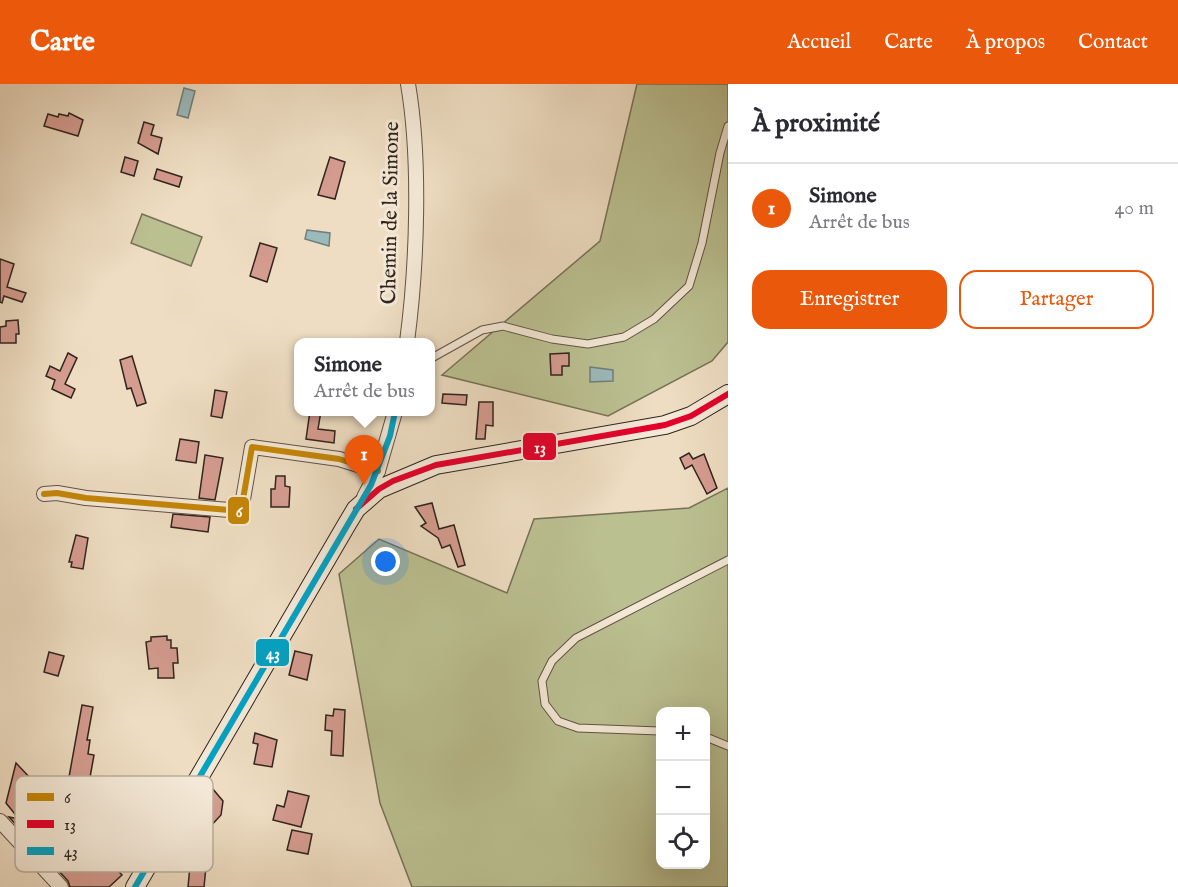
<!DOCTYPE html>
<html lang="fr">
<head>
<meta charset="utf-8">
<style>
	:root { --surface:#fff; --page:#f7f7f7; --text:#2b2b33; --muted:#7c7c81; --line:#e1e1e2; --accent:#ea580c }
	body { margin:0; font-family:"IM FELL English",serif; background:var(--page); color:var(--text) }
	.controls { position:absolute; right:18px; bottom:18px; display:grid; overflow:hidden; border-radius:12px; box-shadow:0 6px 24px #0002 }
	.controls button { width:54px; height:54px; display:grid; place-items:center; padding:0; border:0; border-bottom:2px solid var(--line); background:var(--surface); color:var(--text); font:30px sans-serif }
	.you { position:absolute; left:386px; top:478px; width:21px; height:21px; margin:-15px; border:4px solid #fff; border-radius:50%; background:#1a73e8; box-shadow:0 0 0 9px #1a73e833 }
	.badge { display:grid; place-items:center; width:39px; height:39px; border-radius:50%; background:var(--accent); color:#fff; font-size:20px; font-weight:700 }
	.pin { position:absolute; translate:-50% -50px; filter:drop-shadow(0 2px 3px #0008) }
	.pin::after { content:''; position:absolute; top:32px; width:21px; height:18px; background:inherit; clip-path:polygon(0 0,100% 0,50% 100%) }
	.popup { position:absolute; left:294px; top:254px; width:141px; height:78px; box-sizing:border-box; display:grid; place-content:center; border-radius:12px; background:var(--surface); filter:drop-shadow(0 2px 4px #0005); font-size:20px; white-space:nowrap; color:var(--muted) }
	.popup b { font-size:22px; color:var(--text) }
	.popup::after { content:''; position:absolute; left:50%; top:100%; margin-left:-12px; border:12px solid transparent; border-top-color:var(--surface) }
	.list { margin:0; padding:0; list-style:none }
	h2 { display:flex; justify-content:space-between; align-items:center; height:78px; margin:0; padding:0 24px; font-size:26px }
	h2 small { font-size:20px; font-weight:400; color:var(--muted) }
	.list li { display:grid; grid-template-columns:39px 1fr auto; gap:18px; align-items:center; box-sizing:border-box; height:90px; padding:0 24px; border-top:2px solid var(--line) }
	.list b { display:block; font-size:22px; white-space:nowrap }
	.list p { margin:0; font-size:20px; white-space:nowrap; color:var(--muted) }
	.list em { font-size:20px; font-style:normal; color:var(--muted) }
	.actions { display:flex; gap:12px; padding:18px 24px }
	.actions a { flex:1; padding:14px 0; border:2px solid var(--accent); border-radius:18px; text-align:center; font-size:21px; color:var(--accent) }
	.actions .main { background:var(--accent); color:#fff }
	.icon { flex:none; width:33px; height:33px; fill:none; stroke:currentColor; stroke-width:2; stroke-linecap:round; stroke-linejoin:round }
	.map { position:relative; flex:none; width:728px; height:803px; overflow:hidden }
	header { display:flex; align-items:center; gap:36px; box-sizing:border-box; height:84px; padding:0 30px; background:var(--accent); color:#fff }
	header strong { font-size:28px }
	nav { display:flex; gap:33px; margin-inline-start:auto; font-size:21px }
	main { display:flex }
	aside { flex:1; background:var(--surface) }
	.map>svg:first-child { display:block }
</style>
</head>
<body>
<header>
<strong>Carte</strong>
<nav><a>Accueil</a><a>Carte</a><a>À propos</a><a>Contact</a></nav>
</header>
<main>
<div class="map">
<svg width="728" height="803" viewBox="0 0 728 803">
	<rect width="100%" height="100%" fill="#eeddc2"/>
	<filter id="stains"><feTurbulence type="fractalNoise" baseFrequency=".00333" numOctaves="4"/><feColorMatrix values="0 0 0 0 .2 0 0 0 0 .09 0 0 0 0 .02 0 0 0 .5 -.17"/></filter>
	<radialGradient id="worn" r=".72"><stop offset=".6" stop-color="#630" stop-opacity="0"/><stop offset="1" stop-color="#630" stop-opacity=".3"/></radialGradient>
	<!-- green -->
	<g fill="#bbc091" stroke="#767257" stroke-width="1.5" fill-rule="evenodd">
		<path d="M637,0h91v258l-16,19 -104,55 -166,-41 158,-134z"/>
		<path d="M142,130l60,23 -11,29 -60,-23z"/>
		<path d="M728,404v399h-316l-32,-84 -41,-229 40,-35 128,54 27,-74 155,-11zM660,628h46v152h-46z"/>
	</g>
	<!-- water -->
	<g fill="#9bbabb" stroke="#707e7c" stroke-width="1.5">
		<path d="M184,4l11,3 -7,27 -11,-3z"/>
		<path d="M307,146l23,3 -1,13 -24,-7z"/>
		<path d="M590,283l23,3v11l-23,1z"/>
	</g>
	<!-- building -->
	<g fill="#d59c90" stroke="#30241d" stroke-width="1.5">
		<path d="M69,29l14,7 -5,16 -34,-10 4,-12 10,3 1,-3 9,2z"/>
		<path d="M144,38l10,3 -3,10 11,3 -4,16 -20,-11z"/>
		<path d="M125,73l13,4 -4,15 -13,-4z"/>
		<path d="M330,73l15,5 -10,37 -17,-4z"/>
		<path d="M157,85l25,8 -3,10 -25,-8z"/>
		<path d="M260,159l17,5 -10,34 -17,-6z"/>
		<path d="M0,175l14,5 -7,23 19,6 -4,9 -18,-6 -2,7 -2,-1z"/>
		<path d="M18,236l1,14h-3v9h-16v-16l6,-1v-5z"/>
		<path d="M68,269l9,5 -12,26 10,5 -4,9 -19,-9 3,-9 -9,-4 4,-10 10,5z"/>
		<path d="M569,269v13h-7v9h-11l-1,-21z"/>
		<path d="M132,272l14,47 -9,3 -6,-18 -4,1 -7,-29z"/>
		<path d="M215,306l12,2 -5,26 -11,-2z"/>
		<path d="M443,310l24,1 -1,10 -24,-2z"/>
		<path d="M479,318h14v24l-7,-1 -1,14h-9z"/>
		<path d="M310,327h11l-3,18 17,2 -1,12 -28,-4z"/>
		<path d="M180,355l19,3 -3,21 -20,-3z"/>
		<path d="M689,369l4,6 11,-5 13,34 -10,6 -15,-29 -7,4 -5,-11z"/>
		<path d="M205,371l18,3 -8,42 -16,-2z"/>
		<path d="M276,392h9v10l5,1 -1,20h-18v-18h4z"/>
		<path d="M432,419l7,26 15,-4 11,40 -7,2 -8,-22 -8,3 -4,-10 -17,-12 5,-3 -11,-16z"/>
		<path d="M173,430l37,3 -2,15 -37,-5z"/>
		<path d="M76,451l12,3 -5,31 -12,-2 1,-5h-3z"/>
		<path d="M167,552v4h4v8h6l1,15h-5l1,15h-16v-10l-9,1 -3,-27 5,-1v-4z"/>
		<path d="M295,567l17,4 -5,25 -18,-5z"/>
		<path d="M49,568l15,4 -6,20 -14,-4z"/>
		<path d="M82,621l11,2 -6,33h3l-2,14 6,1 -5,28 -20,-6z"/>
		<path d="M334,625l11,1 -2,46 -12,-1 1,-24 -7,-1 1,-15 7,1z"/>
		<path d="M255,649l22,7 -5,27 -18,-3 4,-20 -5,-1z"/>
		<path d="M16,679l106,112 -13,12h-39l-2,-6 -59,-64 10,2 -13,-16z"/>
		<path d="M212,704l11,13 -2,14 -15,16 -11,-13 15,-12z"/>
		<path d="M288,707l21,5 -8,31 -28,-7 4,-15 7,2z"/>
		<path d="M292,746l20,4 -4,20 -21,-4z"/>
		<path d="M190,782l16,1 -2,20h-16z"/>
	</g>
	<g fill="none" stroke-linecap="round" stroke-linejoin="round">
		<defs>
			<g id="lane">
				<path d="M430,275l52,-29 21,-4 49,13 36,5 36,-7 30,-18 35,-33 13,-43 18,-90 8,-27"/>
				<path d="M660,647l-82,-3 -20,-7 -13,-17 -3,-23 10,-20 24,-23 152,-78"/>
				<path d="M706,653l22,9"/>
			</g>
			<g id="street">
				<path d="M407,258c10,-76 14,-182 1,-258"/>
				<path d="M44,410l13,-1 29,5 155,13 11,-64 87,12 39,12"/>
				<path d="M364,413l14,-26 17,-59"/>
				<path d="M0,737l61,66"/>
			</g>
			<path id="secondary" d="M135,803l212,-363 9,-15 23,-20 57,-24 229,-40 26,-9 37,-22"/>
		</defs>
		<!-- lane casing -->
		<use href="#lane" stroke="#605246" stroke-width="9"/>
		<!-- street casing -->
		<use href="#street" stroke="#605246" stroke-width="16"/>
		<!-- secondary casing -->
		<use href="#secondary" stroke="#30241d" stroke-width="20"/>
		<!-- lane -->
		<use href="#lane" stroke="#f4e9d7" stroke-width="7"/>
		<!-- street -->
		<use href="#street" stroke="#f4e9d7" stroke-width="14"/>
		<!-- secondary -->
		<use href="#secondary" stroke="#f4e9d7" stroke-width="18"/>
		<defs>
			<path id="bus-1" d="M44,410l13,-1 29,5 155,13 11,-64 87,12 39,12"/>
			<path id="bus-2" d="M356,425l23,-20 14,-8 43,-16 229,-40 26,-9 37,-22"/>
			<path id="bus-3" d="M135,803l236,-402 19,-49 5,-24"/>
		</defs>
		<!-- bus-1 casing -->
		<use href="#bus-1" stroke="#f4e9d7" stroke-width="10"/>
		<!-- bus-2 casing -->
		<use href="#bus-2" stroke="#f4e9d7" stroke-width="10"/>
		<!-- bus-3 casing -->
		<use href="#bus-3" stroke="#f4e9d7" stroke-width="10"/>
		<!-- bus-1 -->
		<use href="#bus-1" stroke="#c58607" stroke-width="6"/>
		<!-- bus-2 -->
		<use href="#bus-2" stroke="#e4002b" stroke-width="6"/>
		<!-- bus-3 -->
		<use href="#bus-3" stroke="#02a2c5" stroke-width="6"/>
	</g>
	<g text-anchor="middle" dominant-baseline="central" stroke-width="6" stroke-linejoin="round" paint-order="stroke">
		<!-- street labels -->
		<g font-size="21" fill="#30241d" stroke="#f4e9d7">
			<text transform="translate(391 129) rotate(-89)">Chemin de la Simone</text>
		</g>
	</g>
	<!-- legend -->
	<rect x="15" y="692" width="198" height="96" rx="9" fill="#f4e9d7" stroke="#b9ae9f" stroke-width="1.5"/>
	<rect x="27" y="709" width="27" height="8" fill="#c58607"/>
	<rect x="27" y="736" width="27" height="8" fill="#e4002b"/>
	<rect x="27" y="763" width="27" height="8" fill="#02a2c5"/>
	<g font-size="16" fill="#30241d">
		<text x="64" y="719">6</text>
		<text x="64" y="746">13</text>
		<text x="64" y="773">43</text>
	</g>
	<g stroke="#f4e9d7" stroke-width="2">
		<rect x="522" y="348" width="35" height="29" rx="6" fill="#e4002b"/>
		<rect x="227" y="412" width="23" height="29" rx="6" fill="#c58607"/>
		<rect x="255" y="554" width="35" height="29" rx="6" fill="#02a2c5"/>
	</g>
	<g font-size="16" text-anchor="middle" font-weight="bold" fill="#fff">
		<text x="540" y="369">13</text>
		<text x="239" y="433">6</text>
		<text x="273" y="575">43</text>
	</g>
	<rect width="100%" height="100%" filter="url(#stains)"/>
	<rect width="100%" height="100%" fill="url(#worn)"/>
</svg>
<div class="controls">
<button>+</button>
<button>−</button>
<button><svg class="icon" aria-label="locate" viewBox="0 0 24 24"><circle cx="12" cy="12" r="6"/><path d="M12 2v4M12 18v4M2 12h4M18 12h4"/></svg></button>
</div>
<div class="you"></div>
<div class="pin badge" style="left:364px;top:401px">1</div>
<div class="popup"><b>Simone</b>Arrêt de bus</div>
</div>
<aside>
<h2>À proximité<small></small></h2>
<ul class="list">
<li><span class="badge">1</span><div><b>Simone</b><p>Arrêt de bus</p></div><em>40 m</em></li>
</ul>
<div class="actions"><a class="main">Enregistrer</a><a>Partager</a></div>
</aside>
</main>
</body>
</html>
